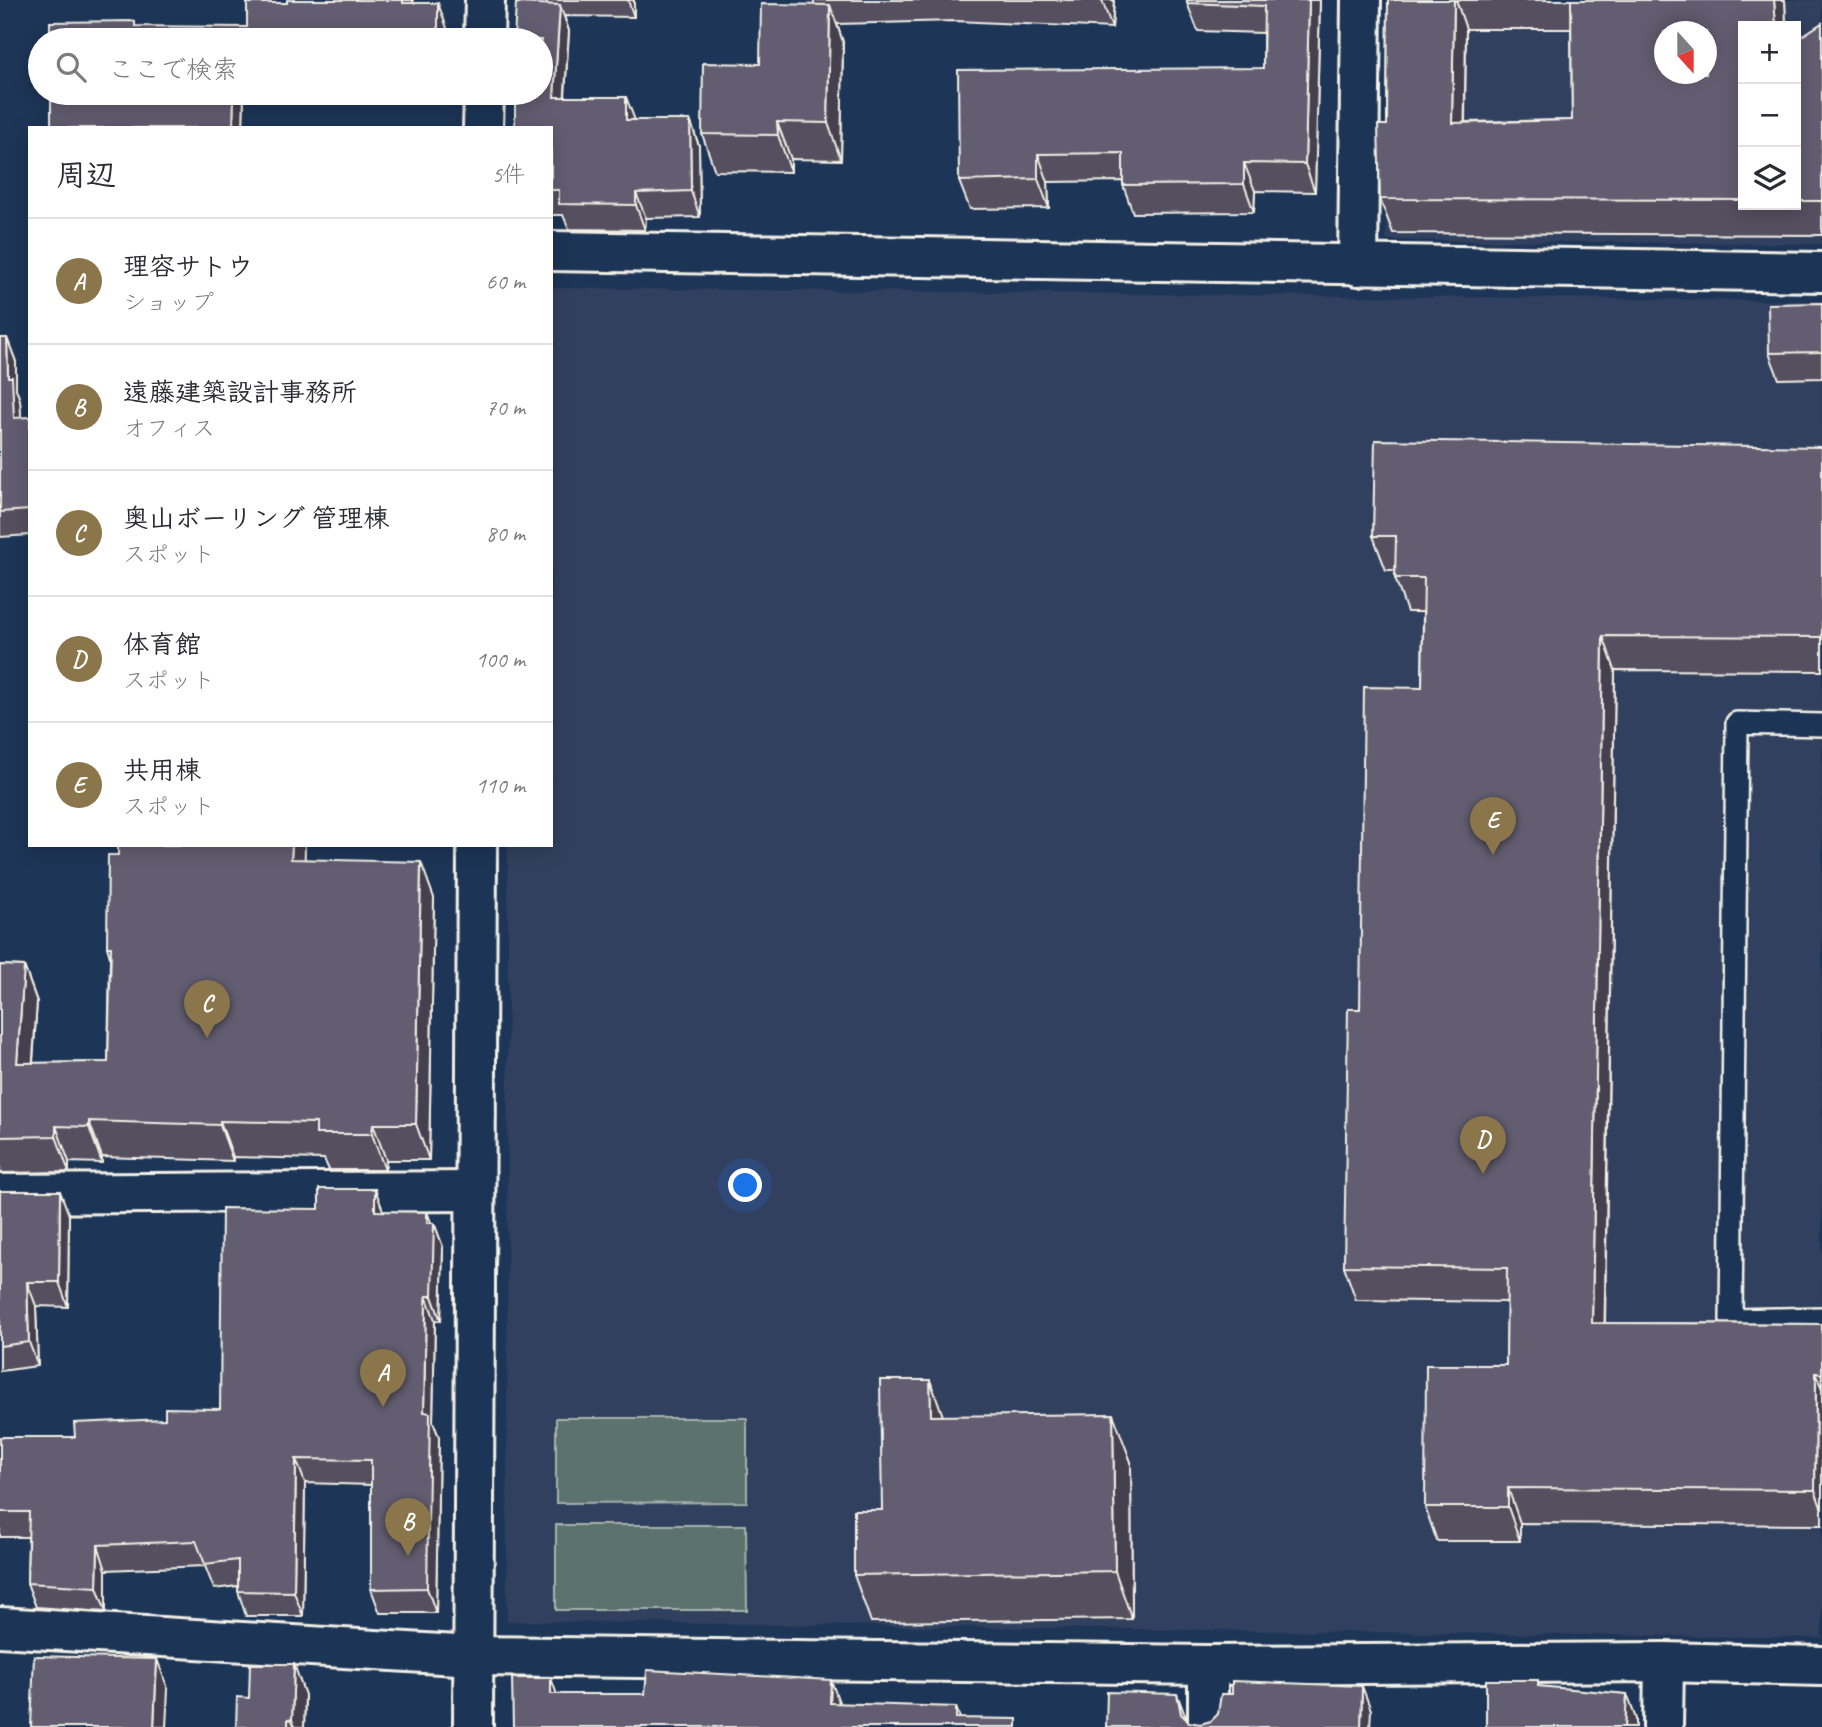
<!DOCTYPE html>
<html lang="ja">
<head>
<meta charset="utf-8">
<style>
	:root { --surface:#fff; --page:#f2f2f3; --text:#2b2b33; --muted:#7c7c81; --line:#e1e1e2; --accent:#8a764a }
	body { margin:0; font-family:Caveat,"Klee One",sans-serif; background:var(--page); color:var(--text) }
	.controls { position:absolute; right:21px; top:21px; display:grid; overflow:hidden; border-radius:0px; box-shadow:0 4px 18px #0003 }
	.controls button { width:63px; height:63px; display:grid; place-items:center; padding:0; border:0; border-bottom:2px solid var(--line); background:var(--surface); color:var(--text); font:35px sans-serif }
	.compass { position:absolute; left:1654px; top:21px; width:63px; height:63px; border-radius:50%; background:var(--surface); box-shadow:0 4px 18px #0003; rotate:159deg }
	.you { position:absolute; left:746px; top:1186px; width:24px; height:24px; margin:-18px; border:5px solid #fff; border-radius:50%; background:#1a73e8; box-shadow:0 0 0 10px #1a73e833 }
	.badge { display:grid; place-items:center; width:46px; height:46px; border-radius:50%; background:var(--accent); color:#fff; font-size:23px; font-weight:700 }
	.pin { position:absolute; translate:-50% -58px; filter:drop-shadow(0 2px 4px #0008) }
	.pin::after { content:''; position:absolute; top:37px; width:24px; height:21px; background:inherit; clip-path:polygon(0 0,100% 0,50% 100%) }
	.list { margin:0; padding:0; list-style:none }
	h2 { display:flex; justify-content:space-between; align-items:center; height:91px; margin:0; padding:0 28px; font-size:30px }
	h2 small { font-size:23px; font-weight:400; color:var(--muted) }
	.list li { display:grid; grid-template-columns:46px 1fr auto; gap:21px; align-items:center; box-sizing:border-box; height:126px; padding:0 28px; border-top:2px solid var(--line) }
	.list b { display:block; font-size:26px; white-space:nowrap }
	.list p { margin:0; font-size:23px; white-space:nowrap; color:var(--muted) }
	.list em { font-size:23px; font-style:normal; color:var(--muted) }
	.icon { flex:none; width:38px; height:38px; fill:none; stroke:currentColor; stroke-width:2; stroke-linecap:round; stroke-linejoin:round }
	.map { position:relative; flex:none; width:1822px; height:1727px; overflow:hidden }
	.search { position:absolute; background:var(--surface); box-shadow:0 4px 18px #0003; left:28px; top:28px; width:525px; height:77px; display:flex; align-items:center; gap:18px; box-sizing:border-box; padding:0 24px; border-radius:38px; color:var(--muted); font-size:26px }
	.panel { position:absolute; background:var(--surface); box-shadow:0 4px 18px #0003; left:28px; top:126px; width:525px; height:721px; border-radius:0px }
	.map>svg:first-child { display:block }
</style>
</head>
<body>
<div class="map">
<svg width="1822" height="1727" viewBox="0 0 1822 1727">
	<rect width="100%" height="100%" fill="#1d3557"/>
	<filter id="ink" filterUnits="userSpaceOnUse"><feTurbulence type="fractalNoise" baseFrequency=".0143" numOctaves="2"/><feDisplacementMap in="SourceGraphic" scale="14" xChannelSelector="R" yChannelSelector="G"/><feConvolveMatrix kernelMatrix="1 2 1 2 8 2 1 2 1" color-interpolation-filters="sRGB"/></filter>
	<g filter="url(#ink)">
		<!-- built -->
		<g fill="#32415e" fill-rule="evenodd">
			<path d="M1389,0h433v244l-436,-4zM1743,26h53v179h-53zM1664,32h42v42h-42z"/>
			<path d="M551,288l1271,13v1337l-1315,-17 1,-776h43z"/>
		</g>
		<!-- green -->
		<g fill="#5b726e" stroke="#a8b2ab" stroke-width="2">
			<path d="M556,1418h191v84l-191,1z"/>
			<path d="M556,1525h190l1,85h-191z"/>
		</g>
		<g fill="none" stroke-linecap="round" stroke-linejoin="round">
			<defs>
				<path id="lane" d="M1822,725l-85,-2 -6,597 91,-2"/>
				<g id="street">
					<path d="M484,40l1,-40"/>
					<path d="M483,128l1,-35"/>
					<path d="M551,251l1271,21"/>
					<path d="M1358,266l3,-266"/>
					<path d="M0,1194l474,-3"/>
					<path d="M0,1627l473,29 735,9 456,-3 158,4"/>
					<path d="M473,1727l4,-882"/>
					<path d="M1208,1727v-62"/>
					<path d="M1663,1727l1,-65"/>
				</g>
			</defs>
			<!-- lane casing -->
			<use href="#lane" stroke="#f4f1e8" stroke-width="26"/>
			<!-- street casing -->
			<use href="#street" stroke="#f4f1e8" stroke-width="44"/>
			<!-- lane -->
			<use href="#lane" stroke="#1d3557" stroke-width="21"/>
			<!-- street -->
			<use href="#street" stroke="#1d3557" stroke-width="38"/>
		</g>
		<!-- wall -->
		<g fill="#545060" stroke="#f4f1e8" stroke-width="2" fill-rule="evenodd">
			<path d="M546,0h88v17l-70,-1 5,15 -4,66 70,23h55l9,26 1,71 -54,1 -1,12 -76,-1 -6,-14h-12v-87l-3,-123z"/>
			<path d="M813,0h301l-2,28 -156,-7 -119,3 6,18 -2,118 -50,-1v13l-76,-1 -13,-37 58,-70 55,-59z"/>
			<path d="M1320,0l-5,192 -60,-1 -1,21 -121,1 -10,-28v-4l-75,1 1,26 -79,1 -11,-28 304,-113v-35l-65,-2 -11,-28z"/>
			<path d="M1388,0h397l1,26h-43v179h53v-165l26,-17v212l-429,-2 -13,-34 7,-74zM1466,29h105l1,91 -107,2z"/>
			<path d="M51,93h397v6l-204,-5 -1,34h-192z"/>
			<path d="M1822,303v75l-43,1 -10,-26z"/>
			<path d="M0,338h7l9,24v27l4,11 1,18 9,-1v118l-30,2z"/>
			<path d="M1822,447v224l-207,-1 -10,653 217,1v201l-302,-2v18h-83l-12,-34 81,-142 1,-63 -151,-2 -12,-34 16,-257 62,-321 1,-76h-16l-12,-34v-8h-9l-13,-34z"/>
			<path d="M305,860l129,38 -5,262h-43l-1,10h-56l-5,-11 -91,-2v4l-131,-4v6l-33,-1v10l-69,1v-208l24,1 13,36 -4,61 75,-1 2,-105 -3,-10z"/>
			<path d="M375,1189l8,23h44l4,11h3l9,24 -2,74 -6,-1 -2,102 6,15 -3,176h-56l-9,-24v-104l-66,-2 -2,133h-57l-8,-25v-5l-24,3 -9,-23 -99,4v42l-70,-5 -9,-24 1,-46h-28v-100h75l90,-18 55,-10 99,-200z"/>
			<path d="M0,1191l69,24 -1,92 -32,-1 2,60 -38,5z"/>
			<path d="M943,1416l188,46 1,157 -261,3 -17,-47 28,-65z"/>
			<path d="M305,1695l-1,32h-68l13,-29z"/>
		</g>
		<!-- shaded-wall -->
		<g fill="#45414e" stroke="#f4f1e8" stroke-width="2">
			<path d="M403,0h10v30l-10,-27z"/>
			<path d="M628,0h6v17z"/>
			<path d="M1102,0h12l-2,28z"/>
			<path d="M1309,0h11l-5,192 -10,-28z"/>
			<path d="M1454,0h2l10,29 -2,128 -12,-34z"/>
			<path d="M1774,0h11l1,26h-10z"/>
			<path d="M438,3l10,28v9h-10z"/>
			<path d="M560,5l9,26 -6,91 -9,-25z"/>
			<path d="M830,5l13,37 -2,118 -13,-37z"/>
			<path d="M234,93h9l1,1 -1,34h-10z"/>
			<path d="M626,97l10,26 -10,-3z"/>
			<path d="M690,120l9,26 1,71 -9,-26z"/>
			<path d="M777,122l14,37v13l-13,-37z"/>
			<path d="M1038,154l10,28 1,26 -11,-29z"/>
			<path d="M1244,163l11,28 -1,21 -10,-28z"/>
			<path d="M636,193l10,25 -1,12 -9,-25z"/>
			<path d="M7,338l9,24v27l4,11 3,42 -9,-24 -6,-41z"/>
			<path d="M1603,636l12,34 -11,687 -12,-34z"/>
			<path d="M292,845h13l-1,50 -13,-36z"/>
			<path d="M421,862l13,36 -5,262 -13,-36z"/>
			<path d="M24,966l13,36 -7,97 -13,-36z"/>
			<path d="M89,1121l13,36v6l-13,-36z"/>
			<path d="M220,1121l13,36v4l-13,-36z"/>
			<path d="M373,1124l13,36 -1,10 -13,-36z"/>
			<path d="M56,1126l13,36v10l-13,-36z"/>
			<path d="M375,1189l9,24 -9,-2z"/>
			<path d="M60,1191l9,24 -1,92 -9,-25z"/>
			<path d="M427,1212l7,18v-7l9,24 -2,74 -9,-25z"/>
			<path d="M27,1282l9,24 2,60 -9,-24z"/>
			<path d="M426,1296l9,24 -2,102 6,15 -3,176 -9,-25 -3,-176z"/>
			<path d="M1816,1373l6,17v120l-7,-20z"/>
			<path d="M930,1380l17,47 -16,-11z"/>
			<path d="M1113,1414l18,48 1,157 -17,-48z"/>
			<path d="M296,1459l9,24 -2,133 -9,-24z"/>
			<path d="M1508,1488l12,35v18l-12,-34z"/>
			<path d="M98,1545l8,25v42l-9,-25z"/>
			<path d="M157,1659l11,30 -2,38h-12z"/>
			<path d="M294,1664l11,31 -1,32h-9l-3,-7z"/>
			<path d="M551,1678l9,25 -9,-9z"/>
			<path d="M831,1680l9,25 -10,-2z"/>
			<path d="M1362,1686l9,24 -1,17h-9z"/>
			<path d="M1177,1694l9,24 2,9 -7,-13z"/>
			<path d="M1627,1694l9,25v8h-11z"/>
			<path d="M956,1707l7,20 -7,-9z"/>
		</g>
		<!-- building -->
		<g fill="#625d70" stroke="#f4f1e8" stroke-width="2" fill-rule="evenodd">
			<path d="M287,0h116v3h35v37h-388v-18l85,-1v5l112,1v-24h40z"/>
			<path d="M1187,0h122l-4,164 -61,-1v21l-121,1v-32l-85,1v25l-79,2 -1,-111 305,-2 1,-62 -77,-3z"/>
			<path d="M1388,0h66l-2,123 120,-3 -1,-120h203l2,26h-33v174l-363,-1 -2,-74h9zM1664,32h42v42h-42z"/>
			<path d="M516,3l44,2 -6,92h72v23h64l1,71 -55,2v12l-77,-1v-14h-8v-62h-36v-35h26v-53h-27z"/>
			<path d="M761,4l69,1 -2,118 -51,-1 1,13 -76,-1 1,-71 57,1z"/>
			<path d="M1822,23v178h-26v-161z"/>
			<path d="M51,93h183l-1,35h-182z"/>
			<path d="M1822,303v49l-53,1 -1,-49z"/>
			<path d="M0,338h7l1,39h4l2,41 16,-1v93l-30,2z"/>
			<path d="M1375,440l447,7v190l-219,-1 -11,687 230,1v50l-6,-1 -1,117 -307,-2v19h-83l1,-142h80l1,-97 -163,-2 4,-257h12l4,-322 58,1 2,-110h-29l1,-42h-23z"/>
			<path d="M118,845h174l-1,14 130,3 -5,262h-43l-1,10h-56v-11l-96,-2v4l-131,-4v6l-33,-1v10l-56,1v-172l24,1 -7,97 91,-1 3,-115h-4l1,-92h10z"/>
			<path d="M319,1189h56v22l52,1v11h7l-2,73h-6l-2,116 6,1 -3,175 -56,1v-129l-75,-1 -2,133 -56,-1v-31l-33,4 -9,-23 -98,4 -1,42 -70,-4 2,-71h-29v-75h75l-1,-14 91,-4v-11l55,1 2,-201 97,1z"/>
			<path d="M0,1191h60l-1,91h-32l2,60 -29,4z"/>
			<path d="M880,1380h50l1,36 182,-2 2,157 -261,4v-65h28z"/>
			<path d="M34,1656l123,3 -3,68h-123z"/>
			<path d="M250,1664h44l-2,56 -4,-1v8h-52l1,-30 12,1z"/>
			<path d="M647,1670l184,10 -1,23 126,4v11l61,1v8h-504l-1,-49h39v16h94z"/>
			<path d="M1486,1680h52v6l89,8 -2,33h-139z"/>
			<path d="M1232,1681l130,5 -1,41h-255l1,-35 70,2 4,20 8,8 11,2 11,-3 7,-7 3,-20h11z"/>
		</g>
	</g>
</svg>
<div class="controls">
<button>+</button>
<button>−</button>
<button><svg class="icon" aria-label="layers" viewBox="0 0 24 24"><path d="M12 4l9 5-9 5-9-5zM3 14l9 5 9-5"/></svg></button>
</div>
<svg class="compass" viewBox="-18 -18 36 36"><path d="M0-13l5 13h-10z" fill="#e53935"/><path d="M0 13l5-13h-10z" fill="#7c7c81"/></svg>
<div class="you"></div>
<div class="pin badge" style="left:383px;top:1407px">A</div>
<div class="pin badge" style="left:408px;top:1556px">B</div>
<div class="pin badge" style="left:207px;top:1038px">C</div>
<div class="pin badge" style="left:1483px;top:1174px">D</div>
<div class="pin badge" style="left:1493px;top:855px">E</div>
<div class="search"><svg class="icon" aria-label="search" viewBox="0 0 24 24"><circle cx="10" cy="10" r="6"/><path d="M15 15l6 6"/></svg>ここで検索</div>
<section class="panel">
<h2>周辺<small>5件</small></h2>
<ul class="list">
<li><span class="badge">A</span><div><b>理容サトウ</b><p>ショップ</p></div><em>60 m</em></li>
<li><span class="badge">B</span><div><b>遠藤建築設計事務所</b><p>オフィス</p></div><em>70 m</em></li>
<li><span class="badge">C</span><div><b>奥山ボーリング 管理棟</b><p>スポット</p></div><em>80 m</em></li>
<li><span class="badge">D</span><div><b>体育館</b><p>スポット</p></div><em>100 m</em></li>
<li><span class="badge">E</span><div><b>共用棟</b><p>スポット</p></div><em>110 m</em></li>
</ul>
</section>
</div>
</body>
</html>
